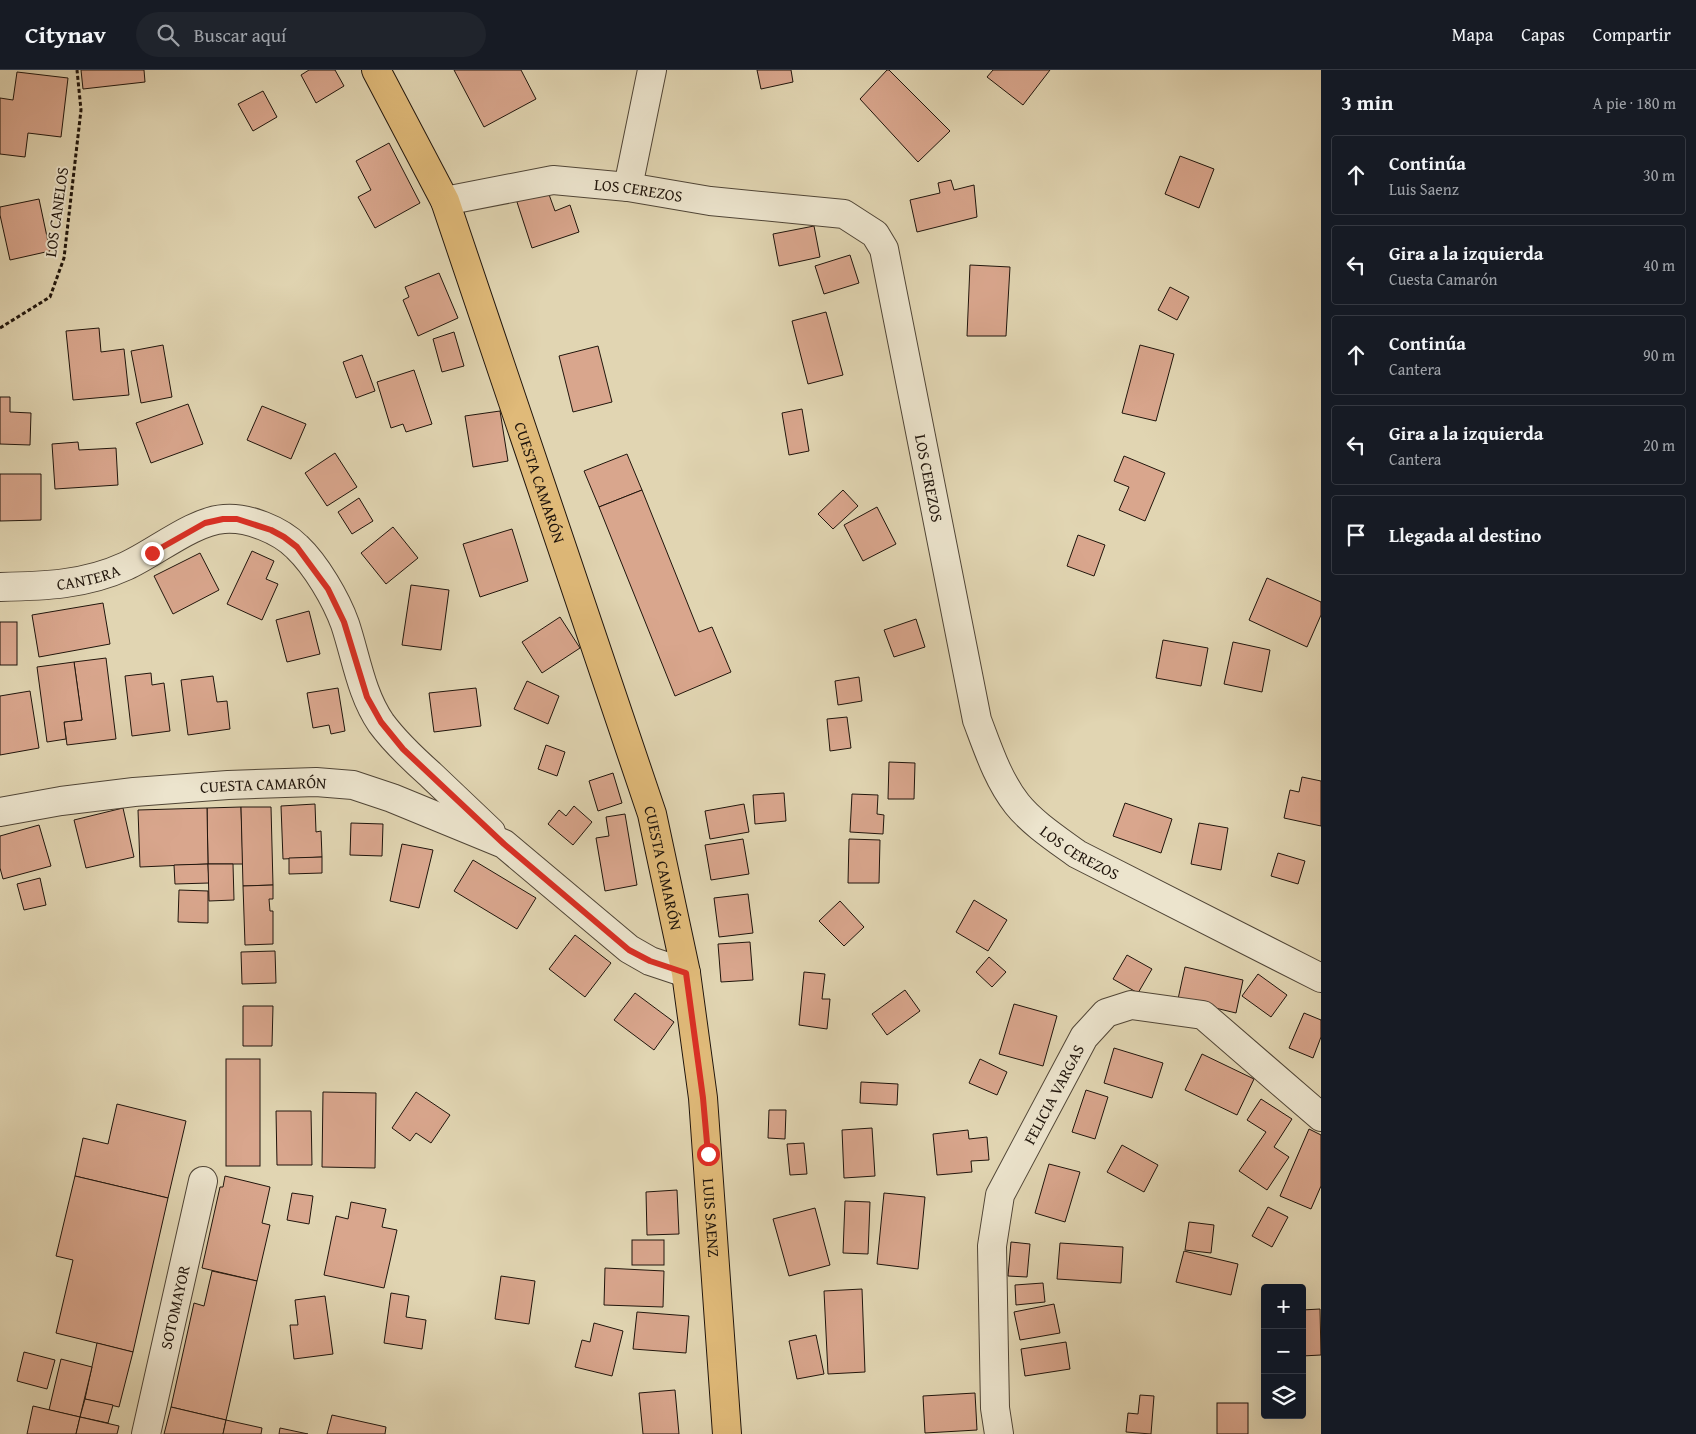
<!DOCTYPE html>
<html lang="es">
<head>
<meta charset="utf-8">
<style>
	:root { --surface:#171b24; --page:#20242c; --text:#f1f3f6; --muted:#9ea1a6; --line:#363941 }
	body { margin:0; font-family:"Gentium Book Plus",serif; background:var(--page); color:var(--text) }
	.controls { position:absolute; right:15px; bottom:15px; display:grid; overflow:hidden; border-radius:5px; box-shadow:0 5px 20px #0002 }
	.controls button { width:45px; height:45px; display:grid; place-items:center; padding:0; border:0; border-bottom:1px solid var(--line); background:var(--surface); color:var(--text); font:25px sans-serif }
	.stop { position:absolute; width:15px; height:15px; margin:-11px; border:4px solid #d93025; border-radius:50%; background:#fff }
	.stop.end { background:#d93025; border-color:#fff; box-shadow:0 1px 5px #0008 }
	.list { margin:0; padding:0; list-style:none }
	h2 { display:flex; justify-content:space-between; align-items:center; height:65px; margin:0; padding:0 20px; font-size:21px }
	h2 small { font-size:16px; font-weight:400; color:var(--muted) }
	.list li { display:grid; grid-template-columns:32px 1fr auto; gap:15px; align-items:center; box-sizing:border-box; height:80px; margin:0 10px 10px; padding:0 10px; border:1px solid var(--line); border-radius:5px }
	.list b { display:block; font-size:19px; white-space:nowrap }
	.list p { margin:0; font-size:16px; white-space:nowrap; color:var(--muted) }
	.list em { font-size:16px; font-style:normal; color:var(--muted) }
	.icon { flex:none; width:28px; height:28px; fill:none; stroke:currentColor; stroke-width:2; stroke-linecap:round; stroke-linejoin:round }
	.map { position:relative; flex:none; width:1321px; height:1364px; overflow:hidden }
	header { display:flex; align-items:center; gap:30px; box-sizing:border-box; height:70px; padding:0 25px; background:var(--surface); border-bottom:1px solid var(--line) }
	header strong { font-size:24px }
	nav { display:flex; gap:28px; margin-inline-start:auto; font-size:18px }
	.search { width:350px; height:45px; background:var(--page); display:flex; align-items:center; gap:12px; box-sizing:border-box; padding:0 18px; border-radius:28px; color:var(--muted); font-size:19px }
	main { display:flex }
	aside { flex:1; background:var(--surface) }
	.map>svg:first-child { display:block }
</style>
</head>
<body>
<header>
<strong>Citynav</strong>
<div class="search"><svg class="icon" aria-label="search" viewBox="0 0 24 24"><circle cx="10" cy="10" r="6"/><path d="M15 15l6 6"/></svg>Buscar aquí</div>
<nav><a>Mapa</a><a>Capas</a><a>Compartir</a></nav>
</header>
<main>
<div class="map">
<svg width="1321" height="1364" viewBox="0 0 1321 1364">
	<rect width="100%" height="100%" fill="#e1d5b2"/>
	<filter id="stains"><feTurbulence type="fractalNoise" baseFrequency=".004" numOctaves="4"/><feColorMatrix values="0 0 0 0 .2 0 0 0 0 .09 0 0 0 0 .02 0 0 0 .5 -.17"/></filter>
	<radialGradient id="worn" r=".72"><stop offset=".6" stop-color="#630" stop-opacity="0"/><stop offset="1" stop-color="#630" stop-opacity=".3"/></radialGradient>
	<!-- building -->
	<g fill="#d9a68d" stroke="#20150c">
		<path d="M81,0h63l1,12 -62,7z"/>
		<path d="M309,0h26l9,16 -28,17 -15,-28z"/>
		<path d="M454,0h67l15,29 -52,28z"/>
		<path d="M757,0h34l2,12 -32,7z"/>
		<path d="M887,0h2l61,61 -32,31 -58,-63z"/>
		<path d="M993,0h57l-27,35 -36,-28z"/>
		<path d="M17,2l51,6 -7,59 -33,-4 -3,24 -25,-3v-56l13,2z"/>
		<path d="M263,21l14,26 -24,14 -15,-27z"/>
		<path d="M389,73l31,60 -45,25 -17,-31 13,-7 -15,-29z"/>
		<path d="M1180,86l34,13 -15,39 -34,-14z"/>
		<path d="M951,110l3,10 20,-5 3,32 -60,15 -7,-32 30,-7 -2,-10z"/>
		<path d="M547,119l8,22 15,-6 9,27 -47,16 -16,-49z"/>
		<path d="M39,129l11,52 -40,9 -10,-45v-8z"/>
		<path d="M814,156l6,31 -41,9 -6,-32z"/>
		<path d="M850,185l9,28 -35,11 -9,-28z"/>
		<path d="M970,195l40,2 -4,69h-39z"/>
		<path d="M439,203l19,45 -40,18 -15,-36 6,-3 -4,-10z"/>
		<path d="M1170,217l19,10 -12,23 -19,-10z"/>
		<path d="M826,242l17,63 -35,9 -16,-63z"/>
		<path d="M99,258l2,24 23,-3 5,46 -56,5 -7,-69z"/>
		<path d="M454,262l10,34 -22,6 -9,-33z"/>
		<path d="M163,275l9,52 -31,6 -10,-52z"/>
		<path d="M1140,275l34,9 -18,67 -34,-8z"/>
		<path d="M598,276l14,56 -39,10 -14,-56z"/>
		<path d="M362,285l13,36 -19,7 -13,-36z"/>
		<path d="M414,300l18,54 -26,8 -3,-8 -12,4 -14,-46z"/>
		<path d="M0,327h10v15l21,1 -1,32 -30,-1z"/>
		<path d="M188,334l15,40 -52,19 -15,-40z"/>
		<path d="M262,336l44,18 -15,35 -44,-19z"/>
		<path d="M802,339l7,42 -20,4 -7,-42z"/>
		<path d="M500,341l8,50 -35,6 -8,-51z"/>
		<path d="M78,372l1,8 37,-2 2,37 -63,4 -3,-45z"/>
		<path d="M335,383l22,34 -30,19 -22,-33z"/>
		<path d="M627,384l15,36 -43,17 -15,-36z"/>
		<path d="M1124,386l41,17 -20,48 -26,-11 10,-23 -15,-6z"/>
		<path d="M0,404h41v46l-41,1z"/>
		<path d="M642,420l57,142 13,-5 19,45 -56,24 -76,-189z"/>
		<path d="M843,420l15,16 -25,23 -15,-15z"/>
		<path d="M359,428l14,23 -21,13 -14,-22z"/>
		<path d="M877,437l19,37 -33,17 -19,-36z"/>
		<path d="M393,457l25,31 -32,26 -25,-31z"/>
		<path d="M512,459l16,52 -48,16 -17,-53z"/>
		<path d="M1078,465l27,10 -11,31 -27,-10z"/>
		<path d="M252,481l22,10 -8,18 12,5 -16,36 -35,-16z"/>
		<path d="M200,483l19,37 -46,24 -19,-38z"/>
		<path d="M1267,508l54,24v13l-14,32 -58,-27z"/>
		<path d="M411,515l38,5 -8,60 -39,-5z"/>
		<path d="M103,533l7,41 -71,13 -7,-42z"/>
		<path d="M309,541l11,43 -33,8 -11,-42z"/>
		<path d="M560,547l20,31 -38,25 -20,-31z"/>
		<path d="M916,549l9,28 -31,10 -10,-27z"/>
		<rect x="0" y="552" width="17" height="43"/>
		<path d="M1163,570l45,8 -7,38 -45,-8z"/>
		<path d="M1233,572l37,8 -8,42 -38,-8z"/>
		<path d="M106,588l10,81 -49,6 -3,-23 18,-2 -8,-58z"/>
		<path d="M74,592l8,58 -18,2 2,17 -19,3 -10,-75z"/>
		<path d="M151,603l1,12 12,-2 6,48 -38,5 -7,-60z"/>
		<path d="M213,606l4,26 10,-1 3,28 -42,6 -7,-55z"/>
		<path d="M859,607l3,24 -24,4 -3,-24z"/>
		<path d="M527,611l32,15 -11,28 -34,-15z"/>
		<path d="M338,618l7,43 -14,3 -2,-9 -16,3 -6,-35z"/>
		<path d="M476,618l5,38 -47,6 -5,-39z"/>
		<path d="M30,621l9,57 -39,7v-59z"/>
		<path d="M847,647l4,31 -21,3 -3,-32z"/>
		<path d="M546,675l19,7 -8,24 -19,-7z"/>
		<path d="M889,692l26,1 -1,36h-26z"/>
		<path d="M613,703l9,30 -24,8 -9,-30z"/>
		<path d="M1302,707l19,4v45l-37,-8 6,-28 9,2z"/>
		<path d="M784,723l2,28 -31,3 -2,-29z"/>
		<path d="M852,724l26,1 -1,19 7,1 -1,19 -33,-2z"/>
		<path d="M1125,733l47,16 -11,34 -48,-17z"/>
		<path d="M315,734l1,28 5,-1 1,26 -39,2 -2,-53z"/>
		<path d="M744,734l5,28 -39,7 -5,-28z"/>
		<path d="M574,736l18,16 -19,23 -25,-21 11,-14 7,6z"/>
		<path d="M241,737l2,57h-35l-1,-56z"/>
		<path d="M241,737h30l2,78 -30,1z"/>
		<path d="M123,738l11,49 -48,11 -12,-48z"/>
		<path d="M207,738l1,56 -68,3 -2,-57z"/>
		<path d="M625,744l12,71 -32,6 -9,-53 13,-2 -3,-19z"/>
		<path d="M351,753l32,1 -1,32 -32,-1z"/>
		<path d="M1199,753l29,5 -7,42 -30,-6z"/>
		<path d="M39,755l12,41 -48,13 -3,-11v-32z"/>
		<path d="M743,769l6,35 -38,6 -6,-35z"/>
		<path d="M849,769l31,1 -1,43h-31z"/>
		<path d="M402,774l31,6 -14,58 -29,-7z"/>
		<path d="M1278,783l27,8 -7,23 -27,-8z"/>
		<path d="M322,787v16l-33,1v-16z"/>
		<path d="M473,790l63,38 -19,31 -63,-38z"/>
		<path d="M208,794l1,19 -34,1 -1,-19z"/>
		<path d="M208,794h25l1,36 -25,1z"/>
		<path d="M40,808l6,27 -22,5 -7,-26z"/>
		<path d="M273,815v14h-4l1,12h3v33l-28,1 -2,-59z"/>
		<path d="M179,820l29,1v32l-30,-1z"/>
		<path d="M748,824l5,39 -34,4 -5,-39z"/>
		<path d="M974,830l33,20 -19,31 -32,-19z"/>
		<path d="M840,831l24,26 -20,19 -25,-25z"/>
		<path d="M575,865l36,28 -26,34 -36,-28z"/>
		<path d="M750,872l3,38 -32,2 -3,-38z"/>
		<path d="M275,881l1,32 -34,1 -1,-32z"/>
		<path d="M1127,885l25,14 -14,24 -25,-14z"/>
		<path d="M989,887l17,15 -14,15 -16,-15z"/>
		<path d="M1185,897l58,13 -7,33 -58,-14z"/>
		<path d="M804,902l21,2 -3,25h8l-3,30 -28,-4z"/>
		<path d="M1258,904l29,21 -16,22 -29,-21z"/>
		<path d="M905,920l15,21 -33,24 -15,-21z"/>
		<path d="M635,923l39,29 -20,28 -40,-30z"/>
		<path d="M1014,934l43,12 -14,50 -44,-12z"/>
		<path d="M243,936h30l-1,40h-29z"/>
		<path d="M1304,943l17,7v17l-8,21 -24,-10z"/>
		<path d="M1114,978l49,15 -11,35 -48,-15z"/>
		<path d="M1202,984l52,25 -17,36 -52,-25z"/>
		<rect x="226" y="989" width="34" height="107"/>
		<path d="M980,989l27,13 -10,23 -28,-12z"/>
		<path d="M861,1012l37,2 -1,21 -37,-2z"/>
		<path d="M1086,1020l22,7 -13,42 -23,-7z"/>
		<path d="M323,1022l53,1 -1,75 -53,-1z"/>
		<path d="M416,1022l34,23 -19,28 -15,-10 -6,8 -18,-13z"/>
		<path d="M1261,1029l31,20 -18,28 15,10 -22,33 -28,-19 27,-39 -19,-12z"/>
		<path d="M117,1034l69,17 -18,77 -93,-22 8,-38 25,6z"/>
		<path d="M769,1040h17l-1,29 -17,-1z"/>
		<path d="M276,1041h35l1,54h-35z"/>
		<path d="M872,1058l3,48 -31,2 -2,-48z"/>
		<path d="M1309,1059l12,6v51l-10,23 -31,-13z"/>
		<path d="M968,1060l1,9 18,-2 2,23 -18,1 1,11 -35,3 -4,-41z"/>
		<path d="M804,1073l3,31 -17,1 -3,-31z"/>
		<path d="M1122,1075l36,20 -14,27 -37,-20z"/>
		<path d="M1049,1094l31,8 -15,50 -30,-9z"/>
		<path d="M75,1106l93,22 -35,154 -77,-19 17,-73 -17,-4z"/>
		<path d="M225,1106l45,11 -8,36 8,2 -13,56 -55,-13 18,-81h3z"/>
		<path d="M677,1120l2,44 -32,1 -1,-43z"/>
		<path d="M292,1123l21,3 -4,28 -22,-4z"/>
		<path d="M884,1123l41,4 -7,72 -41,-5z"/>
		<path d="M845,1131l25,1 -2,52 -25,-1z"/>
		<path d="M351,1132l35,7 -4,18 15,3 -13,58 -60,-13 12,-59 12,3z"/>
		<path d="M1268,1137l20,10 -16,30 -20,-11z"/>
		<path d="M815,1138l15,57 -41,11 -16,-57z"/>
		<path d="M1189,1152l25,3 -3,28 -26,-3z"/>
		<rect x="632" y="1170" width="32" height="25"/>
		<path d="M1011,1172l19,2 -3,33 -19,-1z"/>
		<path d="M1060,1173l63,4 -2,36 -64,-4z"/>
		<path d="M1184,1181l54,13 -7,31 -55,-13z"/>
		<path d="M605,1198l59,3 -1,36 -59,-2z"/>
		<path d="M212,1201l45,10 -31,139 -55,-13 23,-104 10,3z"/>
		<path d="M501,1206l34,5 -6,43 -34,-5z"/>
		<path d="M1043,1213l2,19 -29,3 -1,-20z"/>
		<path d="M862,1219l3,83 -37,2 -4,-83z"/>
		<path d="M391,1223l18,3 -3,21 20,3 -4,29 -38,-6z"/>
		<path d="M325,1226l8,58 -39,5 -4,-34h8l-3,-25z"/>
		<path d="M1054,1234l6,29 -40,7 -6,-28z"/>
		<path d="M1320,1239l1,46 -19,1v-46z"/>
		<path d="M637,1242l52,4 -3,37 -53,-4z"/>
		<path d="M594,1253l29,8 -11,45 -37,-9 7,-27 8,2z"/>
		<path d="M816,1265l8,39 -27,5 -8,-38z"/>
		<path d="M1066,1272l4,27 -45,7 -4,-27z"/>
		<path d="M97,1273l36,9 -14,55 -34,-8z"/>
		<path d="M24,1282l31,8 -8,29 -30,-8z"/>
		<path d="M61,1289l31,8 -12,50 -31,-7z"/>
		<path d="M675,1320l4,44h-36l-4,-41z"/>
		<path d="M975,1323l2,37 -52,3 -2,-37z"/>
		<path d="M1140,1325l14,1 -3,38 -25,-2 2,-19 10,1z"/>
		<path d="M85,1329l28,6 -5,18 -28,-6z"/>
		<rect x="1217" y="1333" width="31" height="31"/>
		<path d="M33,1336l47,11 -4,17h-49z"/>
		<path d="M171,1337l55,13 -3,14h-59z"/>
		<path d="M332,1345l54,12 -1,7h-58z"/>
		<path d="M80,1347l39,9 -2,8h-41z"/>
		<path d="M226,1350l36,8 -1,6h-38z"/>
		<path d="M280,1358l28,6h-29z"/>
	</g>
	<g fill="none" stroke-linecap="round" stroke-linejoin="round">
		<defs>
			<g id="minor">
				<path d="M628,117l24,-117"/>
				<path id="s1" d="M445,131l108,-21 75,7 82,14 134,13 31,20 9,15 93,471c11,29 21,60 40,84 15,19 41,36 60,50l244,124"/>
				<path id="s2" d="M0,517c44,-1 85,-2 126,-21 29,-13 67,-45 98,-47 24,-2 56,11 73,28 19,18 39,52 48,77 11,33 16,70 36,99 14,19 32,36 50,52 20,19 40,38 60,57"/>
				<path id="s3" d="M0,742l61,-11 73,-9 94,-7 88,-3 37,3 39,13 112,46 125,105 21,12 36,12"/>
				<path id="s4" d="M146,1364l57,-253"/>
				<path id="s5" d="M999,1364l-4,-26 -3,-162 8,-51 84,-158 22,-24 25,-8 72,10 118,102"/>
			</g>
			<g id="major">
				<path id="s6" d="M376,0l69,131 207,613 34,159 17,125 24,336"/>
			</g>
		</defs>
		<!-- minor casing -->
		<use href="#minor" stroke="#504536" stroke-width="30"/>
		<!-- major casing -->
		<use href="#major" stroke="#20150c" stroke-width="30"/>
		<!-- path -->
		<path stroke="#20150c" stroke-width="3" stroke-dasharray="4 2.5" stroke-linecap="butt" d="M0,258l50,-31 14,-39 17,-148 -4,-40"/>
		<!-- minor -->
		<use href="#minor" stroke="#ece4cd" stroke-width="28"/>
		<!-- major -->
		<use href="#major" stroke="#e0ba79" stroke-width="28"/>
	</g>
	<g fill="none" stroke-linecap="round" stroke-linejoin="round">
		<!-- route -->
		<path stroke="#d93025" stroke-width="6" d="M152,483l53,-30 18,-4h14l34,11 13,7 13,10 31,42 16,33 23,75 14,25 22,27 101,95 125,106 21,11 36,12 17,125 5,56"/>
	</g>
	<g text-anchor="middle" dominant-baseline="central" stroke-width="4" stroke-linejoin="round" paint-order="stroke">
		<!-- street labels -->
		<g font-size="16" fill="#20150c" stroke="#ece4cd">
			<text stroke="none"><textPath href="#s1" startOffset="196">LOS CEREZOS</textPath></text>
			<text transform="translate(56 142) rotate(-82)">LOS CANELOS</text>
			<text stroke="none"><textPath href="#s1" startOffset="691">LOS CEREZOS</textPath></text>
			<text stroke="none"><textPath href="#s6" startOffset="445">CUESTA CAMARÓN</textPath></text>
			<text stroke="none"><textPath href="#s2" startOffset="89">CANTERA</textPath></text>
			<text stroke="none"><textPath href="#s3" startOffset="265">CUESTA CAMARÓN</textPath></text>
			<text stroke="none"><textPath href="#s1" startOffset="1111">LOS CEREZOS</textPath></text>
			<text stroke="none"><textPath href="#s6" startOffset="850">CUESTA CAMARÓN</textPath></text>
			<text stroke="none"><textPath href="#s5" startOffset="354">FELICIA VARGAS</textPath></text>
			<text stroke="none"><textPath href="#s6" startOffset="1204">LUIS SAENZ</textPath></text>
			<text stroke="none"><textPath href="#s4" startOffset="130">SOTOMAYOR</textPath></text>
		</g>
	</g>
	<rect width="100%" height="100%" filter="url(#stains)"/>
	<rect width="100%" height="100%" fill="url(#worn)"/>
</svg>
<div class="controls">
<button>+</button>
<button>−</button>
<button><svg class="icon" aria-label="layers" viewBox="0 0 24 24"><path d="M12 4l9 5-9 5-9-5zM3 14l9 5 9-5"/></svg></button>
</div>
<div class="stop" style="left:708px;top:1084px"></div>
<div class="stop end" style="left:152px;top:483px"></div>
</div>
<aside>
<h2>3 min<small>A pie · 180 m</small></h2>
<ul class="list">
<li><svg class="icon" aria-label="ahead" viewBox="0 0 24 24"><path d="M12 20V5M6 11l6-6 6 6"/></svg><div><b>Continúa</b><p>Luis Saenz</p></div><em>30 m</em></li>
<li><svg class="icon" aria-label="left" viewBox="0 0 24 24"><path d="M17 20v-9H6M10 6l-5 5 5 5"/></svg><div><b>Gira a la izquierda</b><p>Cuesta Camarón</p></div><em>40 m</em></li>
<li><svg class="icon" aria-label="ahead" viewBox="0 0 24 24"><path d="M12 20V5M6 11l6-6 6 6"/></svg><div><b>Continúa</b><p>Cantera</p></div><em>90 m</em></li>
<li><svg class="icon" aria-label="left" viewBox="0 0 24 24"><path d="M17 20v-9H6M10 6l-5 5 5 5"/></svg><div><b>Gira a la izquierda</b><p>Cantera</p></div><em>20 m</em></li>
<li><svg class="icon" aria-label="arrive" viewBox="0 0 24 24"><path d="M6 21V4h12l-3 4 3 4H6"/></svg><div><b>Llegada al destino</b></div></li>
</ul>
</aside>
</main>
</body>
</html>
